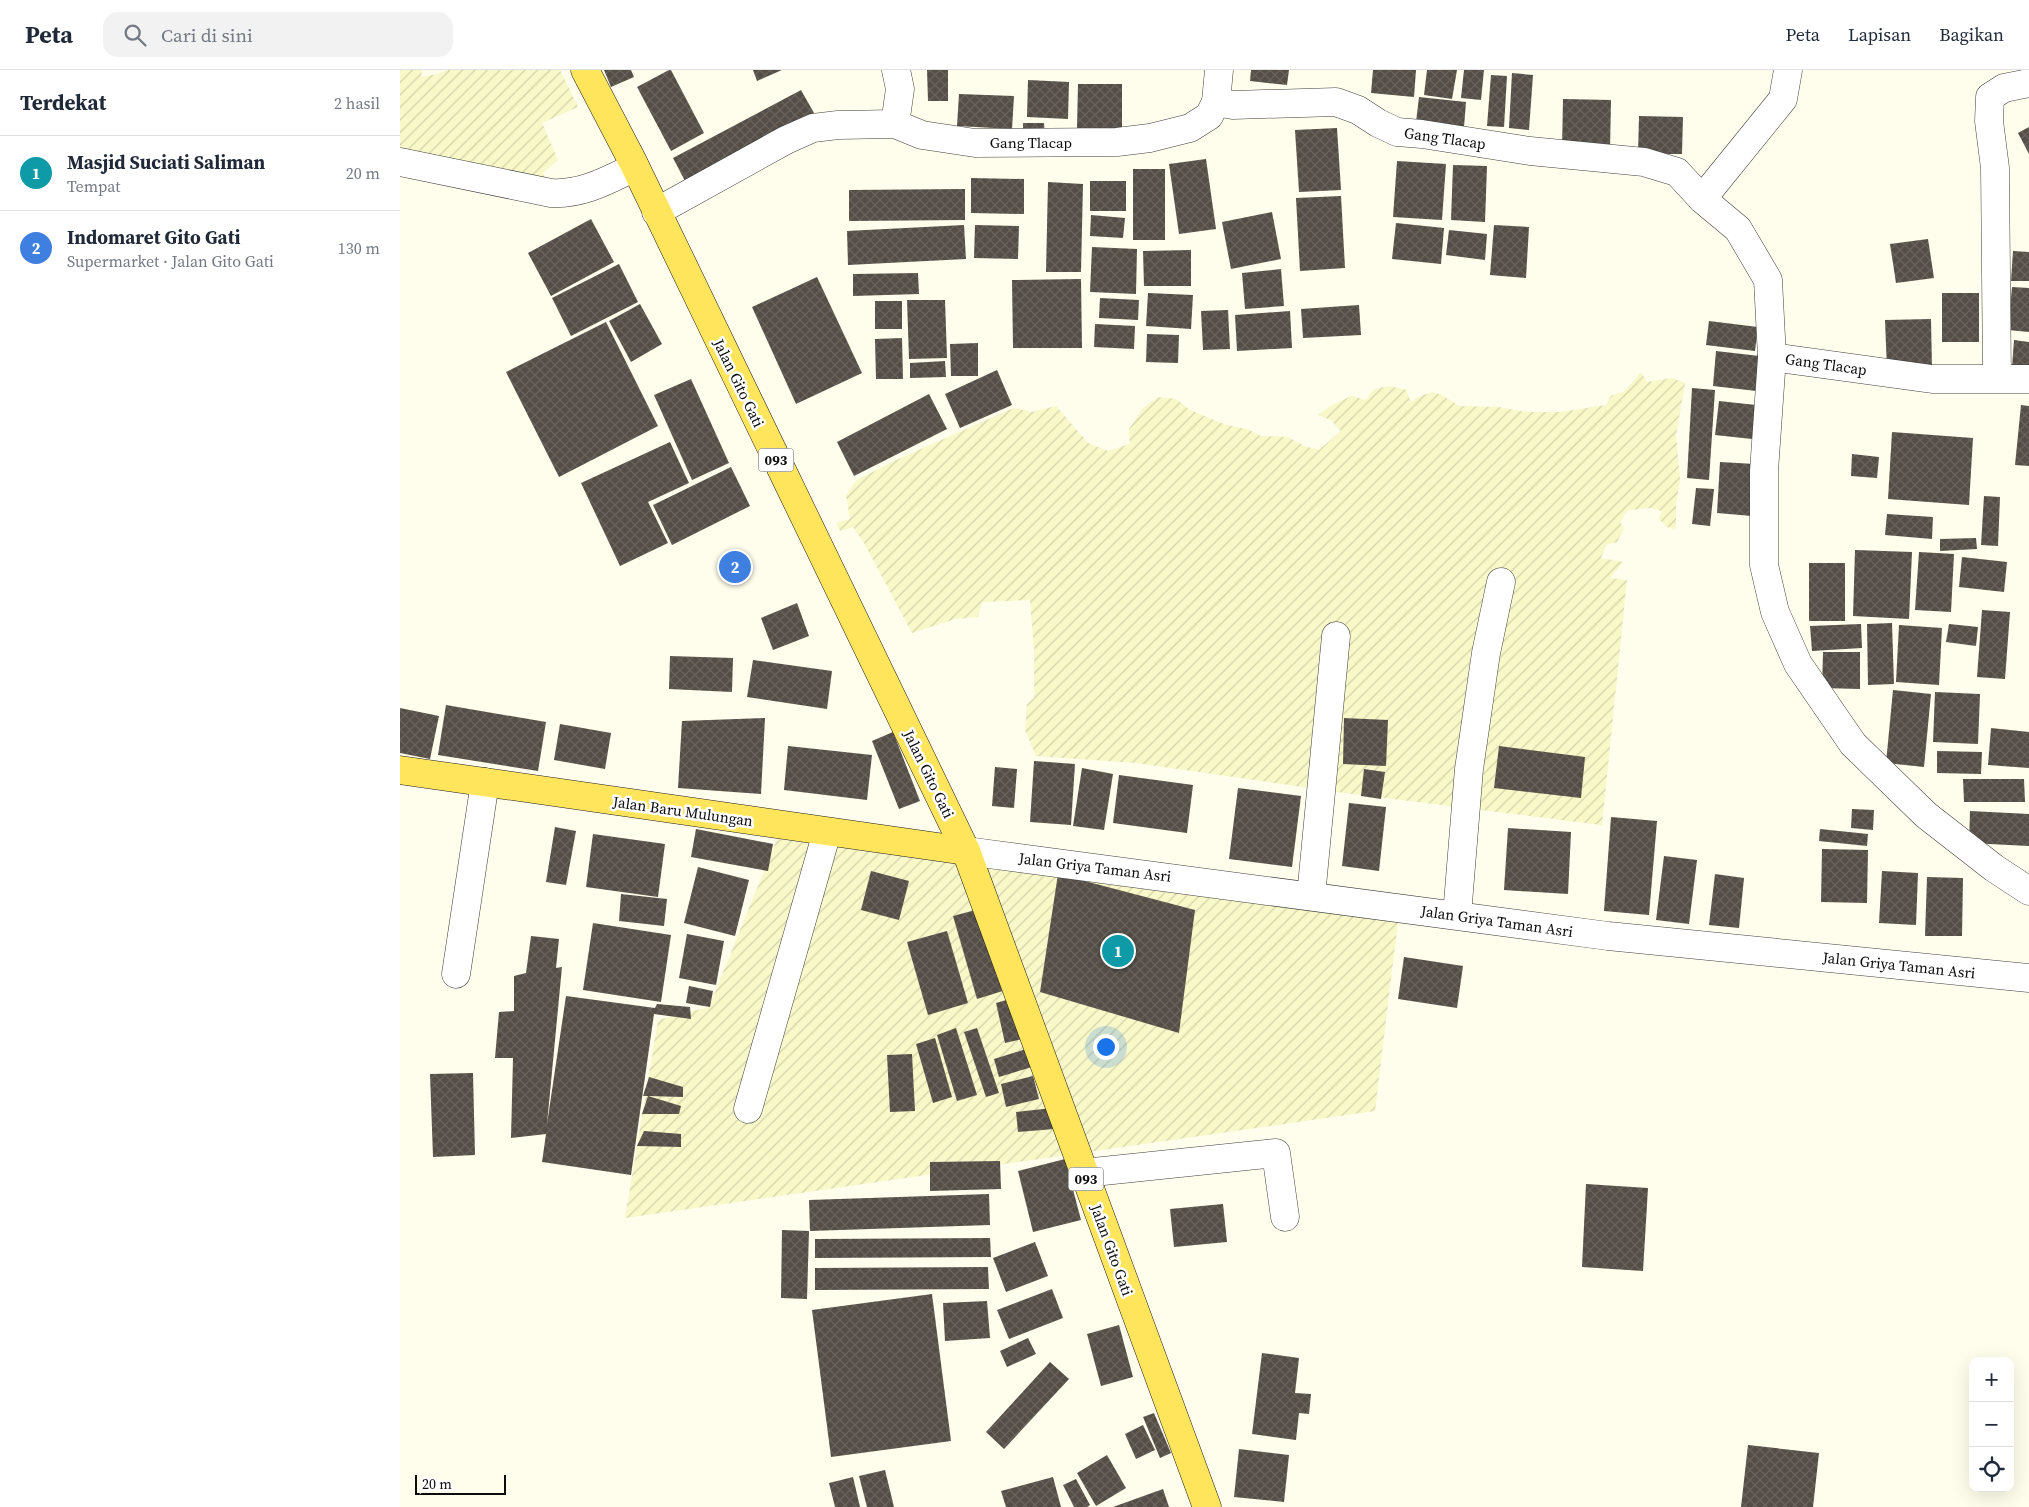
<!DOCTYPE html>
<html lang="id">
<head>
<meta charset="utf-8">
<style>
	:root { --surface:#fff; --page:#f2f2f3; --text:#1f2937; --muted:#747a83; --line:#e0e1e3; --accent:#0f766e }
	body { margin:0; font-family:"Source Serif 4",serif; background:var(--page); color:var(--text) }
	.controls { position:absolute; right:15px; bottom:15px; display:grid; overflow:hidden; border-radius:10px; box-shadow:0 5px 20px #0002 }
	.controls button { width:45px; height:45px; display:grid; place-items:center; padding:0; border:0; border-bottom:1px solid var(--line); background:var(--surface); color:var(--text); font:25px sans-serif }
	.scale { position:absolute; left:15px; bottom:12px; width:91px; box-sizing:border-box; padding-left:5px; border:2px solid #0c0c0c; border-top:0; font-size:14px; line-height:18px; white-space:nowrap; color:#0c0c0c; -webkit-text-stroke:4px #fff; paint-order:stroke }
	.you { position:absolute; left:705px; top:976px; width:18px; height:18px; margin:-12px; border:4px solid #fff; border-radius:50%; background:#1a73e8; box-shadow:0 0 0 8px #1a73e833 }
	.badge { display:grid; place-items:center; width:32px; height:32px; border-radius:50%; background:var(--accent); color:#fff; font-size:16px; font-weight:700 }
	.pin { position:absolute; translate:-50% -50%; border:2px solid #fff; box-shadow:0 1px 5px #0006 }
	.list { margin:0; padding:0; list-style:none }
	h2 { display:flex; justify-content:space-between; align-items:center; height:65px; margin:0; padding:0 20px; font-size:21px }
	h2 small { font-size:16px; font-weight:400; color:var(--muted) }
	.list li { display:grid; grid-template-columns:32px 1fr auto; gap:15px; align-items:center; box-sizing:border-box; height:75px; padding:0 20px; border-top:1px solid var(--line) }
	.list b { display:block; font-size:19px; white-space:nowrap }
	.list p { margin:0; font-size:16px; white-space:nowrap; color:var(--muted) }
	.list em { font-size:16px; font-style:normal; color:var(--muted) }
	.icon { flex:none; width:28px; height:28px; fill:none; stroke:currentColor; stroke-width:2; stroke-linecap:round; stroke-linejoin:round }
	.map { position:relative; flex:none; width:1629px; height:1437px; overflow:hidden }
	header { display:flex; align-items:center; gap:30px; box-sizing:border-box; height:70px; padding:0 25px; background:var(--surface); border-bottom:1px solid var(--line) }
	header strong { font-size:24px }
	nav { display:flex; gap:28px; margin-inline-start:auto; font-size:18px }
	.search { width:350px; height:45px; background:var(--page); display:flex; align-items:center; gap:12px; box-sizing:border-box; padding:0 18px; border-radius:15px; color:var(--muted); font-size:19px }
	main { display:flex }
	aside { flex:1; background:var(--surface) }
	.map>svg:first-child { display:block }
</style>
</head>
<body>
<header>
<strong>Peta</strong>
<div class="search"><svg class="icon" aria-label="search" viewBox="0 0 24 24"><circle cx="10" cy="10" r="6"/><path d="M15 15l6 6"/></svg>Cari di sini</div>
<nav><a>Peta</a><a>Lapisan</a><a>Bagikan</a></nav>
</header>
<main>
<aside>
<h2>Terdekat<small>2 hasil</small></h2>
<ul class="list">
<li><span class="badge" style="background:#0f9aa8">1</span><div><b>Masjid Suciati Saliman</b><p>Tempat</p></div><em>20 m</em></li>
<li><span class="badge" style="background:#3f7fe0">2</span><div><b>Indomaret Gito Gati</b><p>Supermarket · Jalan Gito Gati</p></div><em>130 m</em></li>
</ul>
</aside>
<div class="map">
<svg width="1629" height="1437" viewBox="0 0 1629 1437">
	<defs>
		<pattern id="farmland-furrows" width="10" height="10" patternUnits="userSpaceOnUse" patternTransform="scale(1.25)"><rect width="10" height="10" fill="#f8f8c8"/><path d="M-1 1l2-2M0 10L10 0M9 11l2-2" fill="none" stroke="#d3d3ab"/></pattern>
		<pattern id="building-cross-hatch" width="8" height="8" patternUnits="userSpaceOnUse" patternTransform="scale(1.25)"><rect width="8" height="8" fill="#554e47"/><path d="M0 0l8 8M0 8l8-8" fill="none" stroke="#68635d"/></pattern>
	</defs>
	<rect width="100%" height="100%" fill="#fffdeb"/>
	<!-- farmland -->
	<g fill="url(#farmland-furrows)">
		<path d="M0,0h22l-1,7 17,-3 9,-4h113l18,37 -36,16 16,37 -15,13 14,35 -157,-34z"/>
		<path d="M1241,302l6,10 25,-4 13,5 -9,52 4,45 -4,26v23l-9,-2 -8,-8 3,-8 -11,-3 -23,2 -8,12 4,7 -7,13 -11,3 -5,13 22,4 -13,16 17,2 -25,245 -265,-33 -201,-29 -100,-7 -11,-26 2,-26 7,-6v-48l-4,-50 -48,2 -4,15 -23,2 -43,14 -48,-90 -11,-16 -13,4 -4,-8 14,-4 -4,-24 11,-15 39,-20 118,-52 18,4 24,-6 32,37 20,8 22,-7 -1,-15 14,-21 15,-11 18,2 14,11 36,15 21,4 14,7 27,1 16,9 15,4 22,-19 -10,-11 -13,-5 11,-8 22,-11 15,4 8,-11 16,-3 16,4 5,12 7,-5 14,-5 10,3 17,11 40,1 26,5h36l45,-7 5,-9 14,-5z"/>
		<path d="M377,769l621,83 -23,189 -750,107 33,-198 51,-13z"/>
	</g>
	<!-- building -->
	<g fill="url(#building-cross-hatch)">
		<path d="M204,0h27l3,7 -23,10z"/>
		<path d="M269,0h2l33,63 -33,18 -34,-64z"/>
		<path d="M353,0h29l-25,11z"/>
		<path d="M527,0h21v31h-20z"/>
		<path d="M851,0h38l-2,15 -37,-4z"/>
		<path d="M973,0h43l-2,27 -43,-4z"/>
		<path d="M1027,0h30l-5,29 -28,-4z"/>
		<path d="M1064,0h20l-3,30 -20,-2z"/>
		<path d="M1112,3l21,2 -4,55 -20,-2z"/>
		<path d="M1091,5l16,1 -3,51 -17,-1z"/>
		<path d="M628,10l41,2 -1,37 -41,-2z"/>
		<path d="M678,14h44v44h-45z"/>
		<path d="M401,20l13,23 -129,68 -12,-23z"/>
		<path d="M559,24l55,2 -2,33 -55,-3z"/>
		<path d="M1019,27l47,5 -2,25 -48,-5z"/>
		<path d="M1163,29l48,1 -1,50 -48,-1z"/>
		<path d="M1239,46l44,1 -1,37h-44z"/>
		<path d="M623,53h21l1,15h-22z"/>
		<path d="M1629,57v27l-11,-21z"/>
		<path d="M937,58l4,62 -42,2 -4,-62z"/>
		<path d="M806,89l10,70 -37,5 -10,-70z"/>
		<path d="M997,91l49,3 -4,56 -49,-3z"/>
		<path d="M1053,95l34,1 -2,56 -34,-2z"/>
		<rect x="733" y="99" width="32" height="71"/>
		<path d="M571,108l53,1v35l-53,-1z"/>
		<rect x="690" y="111" width="36" height="30"/>
		<path d="M648,112l35,2 -2,88h-35z"/>
		<path d="M565,119v31l-116,1v-31z"/>
		<path d="M941,126l4,72 -45,3 -4,-73z"/>
		<path d="M872,142l9,47 -50,10 -9,-47z"/>
		<path d="M691,145l34,3 -2,20 -33,-2z"/>
		<path d="M191,149l23,43 -63,34 -23,-43z"/>
		<path d="M996,153l48,5 -3,36 -49,-5z"/>
		<path d="M564,155l2,34 -118,6 -1,-34z"/>
		<path d="M575,155l44,1 -1,33 -44,-1z"/>
		<path d="M1094,155l35,2 -3,51 -36,-3z"/>
		<path d="M1049,160l38,4 -2,26 -39,-5z"/>
		<path d="M1528,169l6,39 -38,5 -6,-39z"/>
		<path d="M692,177l45,2 -1,45 -46,-2z"/>
		<path d="M791,180v36h-47l-1,-35z"/>
		<path d="M1613,181l16,1v29h-18z"/>
		<path d="M219,194l19,38 -67,34 -19,-38z"/>
		<path d="M881,199l3,37 -39,3 -3,-36z"/>
		<path d="M518,203l1,21 -66,2v-22z"/>
		<path d="M417,207l45,96 -66,31 -44,-97z"/>
		<path d="M681,209l1,69h-69l-1,-68z"/>
		<path d="M1612,217l17,1v44l-21,-2z"/>
		<path d="M748,223l45,2 -2,34 -45,-3z"/>
		<rect x="1542" y="223" width="37" height="49"/>
		<path d="M700,228l39,2 -1,20 -39,-2z"/>
		<path d="M507,230h38l2,58 -38,1z"/>
		<rect x="475" y="231" width="27" height="28"/>
		<path d="M240,234l22,40 -31,18 -22,-41z"/>
		<path d="M959,235l2,30 -58,3 -2,-29z"/>
		<path d="M828,240l2,39 -27,1 -2,-39z"/>
		<path d="M890,241l2,37 -55,3 -2,-36z"/>
		<path d="M1531,249l1,50 -45,1 -2,-50z"/>
		<path d="M1309,251l49,6 -3,24 -49,-6z"/>
		<path d="M206,252l52,104 -99,51 -53,-105z"/>
		<path d="M695,254l40,2 -1,23 -40,-2z"/>
		<path d="M747,264l32,1 -1,28 -32,-1z"/>
		<path d="M502,268l1,41h-27l-1,-40z"/>
		<path d="M1614,270l15,2v27l-17,-2z"/>
		<path d="M578,273v33h-27l-1,-32z"/>
		<path d="M1316,281l52,6 -3,35 -52,-6z"/>
		<path d="M545,291l1,16 -36,1v-15z"/>
		<path d="M597,300l15,35 -52,23 -15,-34z"/>
		<path d="M291,309l38,84 -37,17 -38,-85z"/>
		<path d="M1292,318l23,2 -6,90 -22,-2z"/>
		<path d="M529,324l18,35 -93,47 -17,-34z"/>
		<path d="M1319,331l37,4 -4,34 -37,-4z"/>
		<path d="M1621,335l8,1v60l-14,-1z"/>
		<path d="M1492,362l81,6 -4,67 -81,-6z"/>
		<path d="M270,372l19,41 -41,19 20,41 -48,23 -39,-83z"/>
		<path d="M1452,384l27,3 -2,21 -26,-2z"/>
		<path d="M1320,392l35,2 -3,52 -35,-3z"/>
		<path d="M331,397l19,39 -78,39 -19,-40z"/>
		<path d="M1296,418l18,1 -4,37 -18,-2z"/>
		<path d="M1584,426l16,1 -2,49 -17,-1z"/>
		<path d="M1487,444l46,3 -1,22 -47,-4z"/>
		<path d="M1576,468l1,11 -37,2v-12z"/>
		<path d="M1455,480l57,2 -3,67 -56,-3z"/>
		<path d="M1519,482l35,2 -3,58 -36,-2z"/>
		<path d="M1562,487l45,5 -3,30 -45,-5z"/>
		<rect x="1409" y="493" width="36" height="58"/>
		<path d="M397,533l12,33 -36,14 -12,-32z"/>
		<path d="M1582,540l28,2 -5,67 -28,-2z"/>
		<path d="M1492,553l2,61 -26,1 -1,-61z"/>
		<path d="M1461,554l1,24 -50,3 -2,-25z"/>
		<path d="M1549,554l29,3 -2,19 -30,-4z"/>
		<path d="M1499,555l43,3 -3,57 -43,-3z"/>
		<path d="M1423,582h37v37l-38,-1z"/>
		<path d="M270,586l63,2 -1,34 -63,-3z"/>
		<path d="M353,590l79,11 -5,38 -80,-12z"/>
		<path d="M1493,620l38,4 -7,73 -38,-4z"/>
		<path d="M1535,622l45,2 -2,50 -45,-2z"/>
		<path d="M46,635l100,17 -8,49 -100,-16z"/>
		<path d="M0,638l39,8 -9,43 -30,-6z"/>
		<path d="M365,648l-4,76 -83,-6 4,-67z"/>
		<path d="M944,648l44,2 -2,46 -43,-2z"/>
		<path d="M160,654l51,9 -6,36 -51,-9z"/>
		<path d="M1591,658l38,4v36l-41,-3z"/>
		<path d="M493,662l27,69 -21,8 -27,-68z"/>
		<path d="M388,676l84,9 -5,45 -83,-10z"/>
		<path d="M1099,676l86,11 -4,41 -87,-10z"/>
		<path d="M1537,681l45,1 -1,22 -44,-1z"/>
		<path d="M634,691l41,3 -4,61 -41,-3z"/>
		<path d="M595,697l22,2 -3,39 -22,-2z"/>
		<path d="M682,698l31,6 -9,56 -31,-4z"/>
		<path d="M964,699l21,3 -4,27 -20,-3z"/>
		<path d="M719,705l74,10 -6,48 -74,-10z"/>
		<path d="M1563,709h61l1,23h-61z"/>
		<path d="M838,718l63,8 -9,71 -63,-8z"/>
		<path d="M949,733l37,4 -7,64 -37,-5z"/>
		<path d="M1452,739l22,1 -1,20 -22,-2z"/>
		<path d="M1570,741l59,3v32l-60,-3z"/>
		<path d="M1211,747l46,4 -8,94 -45,-4z"/>
		<path d="M155,757l21,4 -10,54 -20,-3z"/>
		<path d="M1108,758l63,4 -3,62 -64,-4z"/>
		<path d="M296,759l77,15 -5,27 -77,-14z"/>
		<path d="M1420,759l48,5 -1,12 -48,-5z"/>
		<path d="M193,764l72,10 -7,53 -72,-10z"/>
		<path d="M1422,779l46,1 -1,53 -46,-1z"/>
		<path d="M1264,786l33,4 -8,64 -33,-4z"/>
		<path d="M298,797l51,13 -14,56 -51,-13z"/>
		<path d="M471,801l38,10 -10,39 -38,-10z"/>
		<path d="M1482,801l36,2 -2,52 -37,-2z"/>
		<path d="M658,804l137,36 -16,123 -139,-41z"/>
		<path d="M1315,804l29,4 -5,50 -30,-3z"/>
		<path d="M1527,807l36,1 -1,58h-37z"/>
		<path d="M221,824l46,5 -3,27 -45,-5z"/>
		<path d="M583,838l23,82 -29,9 -24,-83z"/>
		<path d="M193,853l78,12 -10,67 -78,-12z"/>
		<path d="M547,861l21,72 -40,12 -21,-73z"/>
		<path d="M287,864l37,7 -8,44 -37,-7z"/>
		<path d="M131,866l28,3 -3,29 6,-1 -15,157 19,-128 89,12 2,-4 33,3 1,12 -37,-5 -23,161 -89,-13 4,-28 -35,4 2,-80h-18l4,-46 15,-1v-35l12,-3z"/>
		<path d="M1004,887l59,9 -6,42 -59,-9z"/>
		<path d="M289,916l24,5 -3,16 -24,-4z"/>
		<path d="M617,927l9,41 -21,5 -9,-40z"/>
		<path d="M556,958l21,67 -20,6 -20,-66z"/>
		<path d="M577,958l22,65 -13,4 -22,-65z"/>
		<path d="M535,968l17,59 -19,6 -17,-59z"/>
		<path d="M626,979l6,18 -33,10 -5,-18z"/>
		<path d="M512,984l3,57 -25,1 -3,-57z"/>
		<path d="M73,1003l2,82 -42,2 -3,-83z"/>
		<path d="M633,1006l6,23 -33,8 -5,-23z"/>
		<path d="M249,1007l34,10v10l-35,-1 33,10 -2,8h-37l6,-18h-5z"/>
		<path d="M652,1038l2,21 -36,3 -2,-20z"/>
		<path d="M244,1061l37,3v13l-44,-1z"/>
		<path d="M665,1089l16,61 -48,12 -15,-61z"/>
		<path d="M600,1091l1,28 -71,2v-29z"/>
		<path d="M1186,1114l62,4 -5,83 -61,-4z"/>
		<path d="M589,1124l1,31 -180,6 -1,-31z"/>
		<path d="M823,1134l4,38 -53,5 -4,-38z"/>
		<path d="M382,1160l27,1 -2,68 -26,-1z"/>
		<path d="M590,1168l1,19 -176,1v-19z"/>
		<path d="M635,1172l13,34 -42,16 -13,-34z"/>
		<path d="M588,1197l1,22 -174,1v-22z"/>
		<path d="M652,1219l11,29 -54,21 -12,-29z"/>
		<path d="M532,1224l19,147 -120,16 -19,-147z"/>
		<path d="M587,1231l3,37 -45,3 -2,-38z"/>
		<path d="M719,1255l14,52 -32,9 -14,-52z"/>
		<path d="M628,1268l8,16 -29,13 -7,-16z"/>
		<path d="M862,1283l37,5 -4,35 16,1 -2,20 -10,-1 -3,27 -44,-6z"/>
		<path d="M650,1292l19,17 -65,70 -18,-17z"/>
		<path d="M754,1343l17,40 -11,5 -17,-41z"/>
		<path d="M743,1355l12,25 -19,9 -11,-25z"/>
		<path d="M1348,1375l71,8 -6,54h-72z"/>
		<path d="M839,1379l50,6 -5,47 -50,-5z"/>
		<path d="M707,1385l19,33 -30,18 -19,-33z"/>
		<path d="M485,1400l9,37h-27l-8,-31z"/>
		<path d="M453,1407l7,30h-25l-6,-24z"/>
		<path d="M653,1407l8,30h-55l-5,-16z"/>
		<path d="M676,1409l14,26 -3,2h-13l-11,-22z"/>
		<path d="M763,1419l6,18h-56z"/>
	</g>
	<g fill="none" stroke-linecap="round" stroke-linejoin="round">
		<defs>
			<g id="minor">
				<path d="M816,32l3,-32"/>
				<path d="M495,54l5,-35 -4,-19"/>
				<path d="M0,92l151,31c31,2 57,-13 84,-26"/>
				<path d="M1302,129l81,-100 5,-29"/>
				<path d="M256,142l130,-72 27,-12 25,-3 57,-1 27,11 53,8 142,-1 33,-4 40,-10 19,-12 7,-14 17,3 103,-3 22,8 20,13 19,9 25,2 108,17 114,11 33,10 25,27 36,30 30,51 4,77 160,22h97"/>
				<path d="M1372,287l-8,114v94l11,47 23,52 55,80 73,71 68,53 35,23"/>
				<path d="M1597,308l-2,-210 -6,-47 1,-24 14,-9 25,-5"/>
				<path d="M566,781l642,85 421,42"/>
				<path d="M911,826l25,-260"/>
				<path d="M1057,845l12,-146 17,-116 15,-71"/>
				<path d="M56,904l29,-192"/>
				<path d="M348,1039l79,-277"/>
				<path d="M684,1103l192,-20 9,64"/>
			</g>
			<g id="major">
				<path d="M185,0l48,92 333,689 241,656"/>
				<path d="M0,700l566,81"/>
			</g>
		</defs>
		<!-- minor casing -->
		<use href="#minor" stroke="#3f3f3f" stroke-width="29"/>
		<!-- major casing -->
		<use href="#major" stroke="#1d1d1d" stroke-width="29"/>
		<!-- minor -->
		<use href="#minor" stroke="#fff" stroke-width="28"/>
		<!-- major -->
		<use href="#major" stroke="#ffe55b" stroke-width="28"/>
	</g>
	<g text-anchor="middle" dominant-baseline="central" stroke-width="5" stroke-linejoin="round" paint-order="stroke">
		<!-- shield labels -->
		<g fill="#fff" stroke="#555" stroke-width="1">
			<rect x="358.5" y="378.5" width="35" height="23" rx="4"/>
			<rect x="668.5" y="1097.5" width="35" height="23" rx="4"/>
		</g>
		<g font-size="14" font-weight="bold" fill="#0c0c0c">
			<text x="376" y="390">093</text>
			<text x="686" y="1109">093</text>
		</g>
		<!-- street labels -->
		<g font-size="15" fill="#0c0c0c" stroke="#fff">
			<text transform="translate(1045 68) rotate(8)">Gang Tlacap</text>
			<text x="631" y="72">Gang Tlacap</text>
			<text transform="translate(1426 294) rotate(8)">Gang Tlacap</text>
			<text transform="translate(339 313) rotate(64)">Jalan Gito Gati</text>
			<text transform="translate(529 704) rotate(64)">Jalan Gito Gati</text>
			<text transform="translate(283 741) rotate(8)">Jalan Baru Mulungan</text>
			<text transform="translate(695 797) rotate(7)">Jalan Griya Taman Asri</text>
			<text transform="translate(1097 851) rotate(8)">Jalan Griya Taman Asri</text>
			<text transform="translate(1499 895) rotate(6)">Jalan Griya Taman Asri</text>
			<text transform="translate(712 1180) rotate(70)">Jalan Gito Gati</text>
		</g>
	</g>
</svg>
<div class="controls">
<button>+</button>
<button>−</button>
<button><svg class="icon" aria-label="locate" viewBox="0 0 24 24"><circle cx="12" cy="12" r="6"/><path d="M12 2v4M12 18v4M2 12h4M18 12h4"/></svg></button>
</div>
<div class="scale">20 m</div>
<div class="you"></div>
<div class="pin badge" style="left:718px;top:881px;background:#0f9aa8">1</div>
<div class="pin badge" style="left:335px;top:497px;background:#3f7fe0">2</div>
</div>
</main>
</body>
</html>
